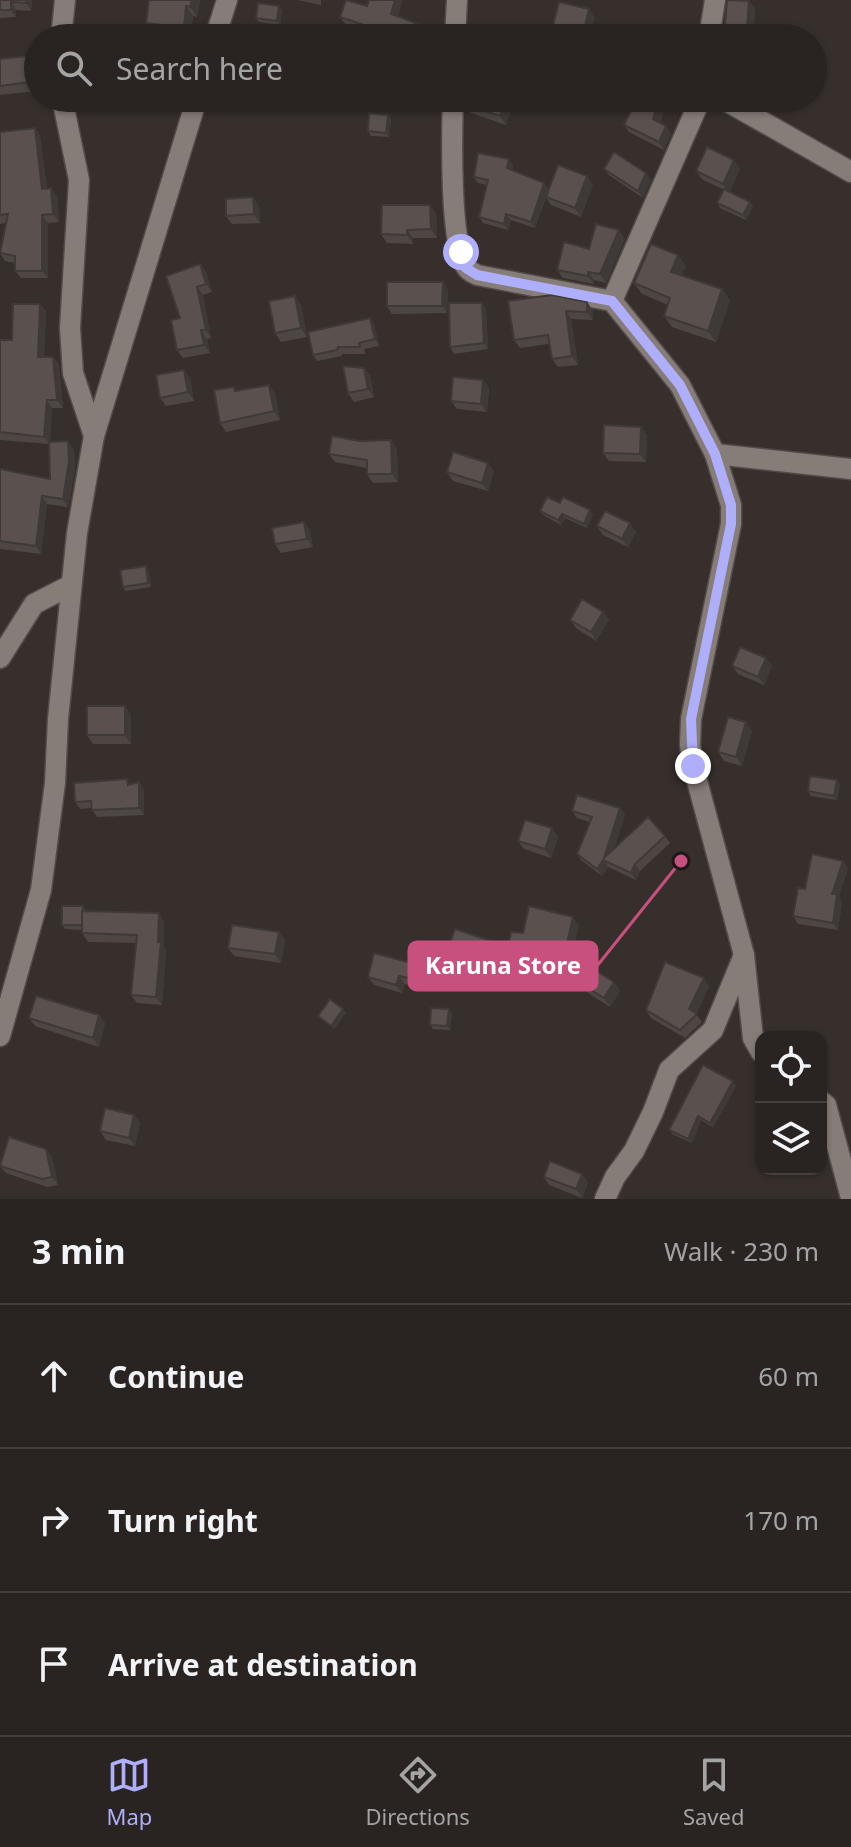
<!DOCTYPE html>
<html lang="en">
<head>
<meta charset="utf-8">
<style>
	:root { --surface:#292321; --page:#312b2a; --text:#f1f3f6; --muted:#a5a4a5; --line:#45403f; --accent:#afaefa }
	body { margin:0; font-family:"Noto Sans",sans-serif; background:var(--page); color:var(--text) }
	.controls { position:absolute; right:24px; bottom:24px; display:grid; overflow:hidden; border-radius:16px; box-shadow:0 2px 6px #0004 }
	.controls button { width:72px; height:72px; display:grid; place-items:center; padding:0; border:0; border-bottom:2px solid var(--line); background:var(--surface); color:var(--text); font:40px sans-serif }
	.stop { position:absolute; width:24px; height:24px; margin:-18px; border:6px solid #afaefa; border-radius:50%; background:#fff }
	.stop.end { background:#afaefa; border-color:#fff; box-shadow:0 2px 8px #0008 }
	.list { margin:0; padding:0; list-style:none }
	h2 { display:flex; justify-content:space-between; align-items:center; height:104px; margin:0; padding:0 32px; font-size:34px }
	h2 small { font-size:26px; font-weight:400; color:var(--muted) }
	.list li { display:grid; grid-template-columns:52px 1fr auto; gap:24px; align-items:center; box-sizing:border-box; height:144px; padding:0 32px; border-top:2px solid var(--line) }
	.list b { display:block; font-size:30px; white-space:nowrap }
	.list em { font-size:26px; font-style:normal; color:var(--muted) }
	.icon { flex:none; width:44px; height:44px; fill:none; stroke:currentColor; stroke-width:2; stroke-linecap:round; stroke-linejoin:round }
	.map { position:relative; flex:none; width:851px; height:1199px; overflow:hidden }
	.search { position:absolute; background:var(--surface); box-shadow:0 2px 6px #0004; left:24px; right:24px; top:24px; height:88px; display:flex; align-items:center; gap:20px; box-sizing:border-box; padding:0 28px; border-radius:44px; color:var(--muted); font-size:30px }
	.sheet { height:536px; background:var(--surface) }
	nav { display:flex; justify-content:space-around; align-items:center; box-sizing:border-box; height:112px; border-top:2px solid var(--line); background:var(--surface); font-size:22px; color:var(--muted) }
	nav a { display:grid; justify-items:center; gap:4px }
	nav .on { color:var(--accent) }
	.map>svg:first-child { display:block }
</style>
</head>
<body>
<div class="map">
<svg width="851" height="1199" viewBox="0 0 851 1199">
	<rect width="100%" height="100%" fill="#372f2c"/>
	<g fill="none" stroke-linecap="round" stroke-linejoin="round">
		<defs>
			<g id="minor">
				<path d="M61,38l4,-38"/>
				<path d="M709,38l6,-38"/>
				<path d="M62,98l17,82 -9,148 3,45 21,63"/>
				<path d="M721,98l130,74"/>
				<path d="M612,301l89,-203"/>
				<path d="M715,454l136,15"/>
				<path d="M0,658l34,-54 37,-19"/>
				<path d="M605,1199l10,-22 19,-26 19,-39 16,-42 44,-40 31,-75"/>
			</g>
			<g id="tertiary">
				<path d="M455,38l2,-38"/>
				<path d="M453,98c-1,30 -4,150 14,170 3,4 7,5 10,7l135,26 68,84 35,69 16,51v19l-40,195 -1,26 3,21 51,189 9,83 8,14"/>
				<path d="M821,1101l5,4 25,93"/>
			</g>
			<g id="secondary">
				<path d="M215,38l12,-38"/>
				<path d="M0,1036l41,-146 14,-107 3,-64 19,-186 17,-97 103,-338"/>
			</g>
		</defs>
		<!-- minor casing -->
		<use href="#minor" stroke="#524b49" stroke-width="23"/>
		<!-- tertiary casing -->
		<use href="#tertiary" stroke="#524b49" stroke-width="23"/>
		<!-- secondary casing -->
		<use href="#secondary" stroke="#524b49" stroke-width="23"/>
		<!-- minor -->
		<use href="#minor" stroke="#867d79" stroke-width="20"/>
		<!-- tertiary -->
		<use href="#tertiary" stroke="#867d79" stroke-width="20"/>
		<!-- secondary -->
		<use href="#secondary" stroke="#867d79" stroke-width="20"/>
	</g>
	<!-- wall -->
	<g fill="#4d4643">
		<path d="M0,0h32l-1,11 -15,-1v7l-16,1z"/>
		<path d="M200,0l-3,17 -4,-1 -3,22h-29l1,-4 -10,-1 -6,-10z"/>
		<path d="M297,0h24v5z"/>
		<path d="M402,0l-4,17 39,14 5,7h-57l-39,-13 -6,-8 27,-11z"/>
		<path d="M749,1l6,8 -2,27 -22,-2 -6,-9z"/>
		<path d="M282,10l-2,15 -21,-3 -3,-4z"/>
		<path d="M27,56l6,8 3,27 -36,4v-36z"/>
		<path d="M232,98h46v9l-42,-3z"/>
		<path d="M514,98l-8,27 -35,-12 -6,-8z"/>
		<path d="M637,98h25l4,6 -6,19 6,3 5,8 -7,16 -35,-18 -5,-7z"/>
		<path d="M388,115l3,4 -2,18 -18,-1 -3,-5z"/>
		<path d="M35,128l5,8 7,53 10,7 2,26 -11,1v55h-27l-6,-7v-8l-10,-2 -5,-8 6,-30 -6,1v-92z"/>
		<path d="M513,165l-1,5 36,19 45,-4 -12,32 -30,-12 -5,-8 -11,31 -24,-8 -3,10 -25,-7 -4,-6 8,-32 -9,-2 -4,-6z"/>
		<path d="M604,169l47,11 -8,18 -34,-23z"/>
		<path d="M740,169l-11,23 24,14 -7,14 -26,-12 -3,-5 7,-13 -22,-11 -6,-8z"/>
		<path d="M253,197l6,9 1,17 -28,1 -6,-8z"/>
		<path d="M436,213l1,25h-24v6l-26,-1 -6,-9z"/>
		<path d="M625,239l-19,44 -12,-3v4l-31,-6 -6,-8 32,-21z"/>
		<path d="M686,266l-4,10 48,24 -14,42 -44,-15 -8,-11 4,-11 -26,-11 -8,-11z"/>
		<path d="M206,272l6,20 -9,3 8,43 -4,1 3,14 -27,5 -6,-8 3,-32z"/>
		<path d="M448,290l-1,23 -55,1 -5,-8z"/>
		<path d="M295,296l6,9 6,32 -26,5 -6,-9z"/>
		<path d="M508,301l79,1 6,9v9l-22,-1 7,46 -20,2 -6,-8 -3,-15 -29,4 -6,-8z"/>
		<path d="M40,304l6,8 -2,45h9l6,8 4,43h-11l-2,34 24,8 1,19 -7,38 -21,-3 -6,50 -41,-5v-80l50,10 -1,-35 -49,-4v-100h12z"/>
		<path d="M486,309l2,40 -34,5 -4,-7z"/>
		<path d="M374,324l5,22 -15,3 1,5h-23v2l-25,5 -4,-6z"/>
		<path d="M364,368l6,8 4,21 -20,5 -6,-9z"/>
		<path d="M190,378l4,23 -28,5 -6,-8z"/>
		<path d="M483,380l6,8 -2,24 -30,-3 -6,-8z"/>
		<path d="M234,387l2,4 39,2 5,27 -54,12 -6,-9z"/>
		<path d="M641,427l6,8 -1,27 -37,-1 -6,-8z"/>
		<path d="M397,449l1,33 -25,1 -6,-9v-6l-32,-6 -6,-8z"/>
		<path d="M494,471l-6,20 -35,-10 -6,-9z"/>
		<path d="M560,503l33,11 -6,14 -22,-10 -4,7 -18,-10 -3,-4z"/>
		<path d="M304,522l6,9 3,16 -32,6 -6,-9z"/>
		<path d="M597,526l39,6 -8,15 -25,-12z"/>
		<path d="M149,571l2,16 -25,4 -3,-4z"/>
		<path d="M603,612l6,8 -13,21 -20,-13 -6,-8z"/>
		<path d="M732,666h40l-8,19 -26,-11z"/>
		<path d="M125,706l6,9v29h-38l-6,-9z"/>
		<path d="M752,731l-10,35 -18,-5 -6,-9z"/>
		<path d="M130,784l14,5v26l-47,2 -6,-9 -11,1 -5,-7z"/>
		<path d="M840,784l-3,16 -26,-4 -3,-5z"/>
		<path d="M620,808l5,7 -11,34 51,-13 5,7 -30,28 -4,9 -28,-13 -6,9 -20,-15 -5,-7 13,-32 -13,-4 -5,-7z"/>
		<path d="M552,828l6,9 -7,21 -27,-9 -6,-8z"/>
		<path d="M848,868l-9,28 3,6 -4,28 -40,-6 -5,-8 12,-27z"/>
		<path d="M83,906l3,5 73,2 5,9v25l2,3 -4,55 -25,-2 -6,-8 5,-52 -48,-1 -6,-9v-3l-17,-1 -3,-4z"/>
		<path d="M579,925l-11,45 -55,-7 -6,-9 16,-21z"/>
		<path d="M285,940l-4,23 -47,-7 -6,-8z"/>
		<path d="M500,951l-9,26 -39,-14 -6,-8z"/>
		<path d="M411,963l6,8 -3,16 -9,-3 -3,9 -28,-8 -6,-8z"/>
		<path d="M614,982l6,9 -10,16 -22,-14 -5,-8z"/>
		<path d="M709,986l-13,28 6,8 -17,16 -34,-20 -5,-8z"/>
		<path d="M452,1013l-2,17 -17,-1 -3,-4z"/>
		<path d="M99,1015l6,8 -6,24 -64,-21 -6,-8z"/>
		<path d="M736,1086l-23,41 -12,-7 -9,23 -20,-9 -3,-4z"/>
		<path d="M134,1115l6,8 -5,23 -29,-6 -6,-9z"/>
		<path d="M46,1149l6,8 6,28 -11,2 -41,-14 -6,-7z"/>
		<path d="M582,1174l6,9 -6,15 -33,-13 -5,-8z"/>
	</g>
	<!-- shaded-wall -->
	<g fill="#3f3937">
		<path d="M26,0h6l-1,11 -5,-8z"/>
		<path d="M192,0h8l-3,17 -7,-10z"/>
		<path d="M395,0h7l-5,22 -6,-8z"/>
		<path d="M749,1l6,8 -2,27 -6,-9z"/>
		<path d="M11,2l5,8v7l-5,-7z"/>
		<path d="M186,6l7,10 -3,22h-7z"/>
		<path d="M279,6l3,4 -2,15 -3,-4z"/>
		<path d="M589,9l6,9 -5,20h-8z"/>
		<path d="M27,56l6,8 3,27 -6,-9z"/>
		<path d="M272,98h6v9l-6,-7z"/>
		<path d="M506,98h8l-8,27 -6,-9z"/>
		<path d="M660,98h2l4,6 -8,23 -5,-8z"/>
		<path d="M388,115l3,4 -2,18 -3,-4z"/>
		<path d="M666,126l5,8 -7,16 -5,-8z"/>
		<path d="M35,128l5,8 8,61 -6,-8z"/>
		<path d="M509,159l4,6 -2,9 -4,-6z"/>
		<path d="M734,160l6,9 -11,24 -6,-9z"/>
		<path d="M646,173l5,7 -8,18 -5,-7z"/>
		<path d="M587,176l6,9 -12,32 -6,-9z"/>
		<path d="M544,183l4,6 -13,39 -4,-6z"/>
		<path d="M51,188l6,8 2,26 -6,-8z"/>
		<path d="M253,197l6,9 1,17 -6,-9z"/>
		<path d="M750,202l3,4 -7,14 -3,-5z"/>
		<path d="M430,205l6,8 1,25 -6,-9z"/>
		<path d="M506,214l5,6 -3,10 -4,-6z"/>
		<path d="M42,215l6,8v55l-6,-7z"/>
		<path d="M407,230l6,8v6l-6,-9z"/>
		<path d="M619,230l6,9 -19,44 -6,-9z"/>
		<path d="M678,255l8,11 -7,17 -8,-11z"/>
		<path d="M200,264l6,8 6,20 -6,-8z"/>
		<path d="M588,272l6,8v4l-6,-8z"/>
		<path d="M443,282l5,8 -1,23 -5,-7z"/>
		<path d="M197,287l6,8 8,43 -5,-8z"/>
		<path d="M722,289l8,11 -14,42 -8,-11z"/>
		<path d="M295,296l6,9 6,32 -6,-9z"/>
		<path d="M587,302l6,9v9l-6,-8z"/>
		<path d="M482,303l4,6 2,40 -4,-6z"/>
		<path d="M40,304l6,8 -2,53 -6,-8z"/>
		<path d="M566,311l5,8 7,46 -6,-9z"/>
		<path d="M370,318l4,6 5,22 -4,-7z"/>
		<path d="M201,330l6,9 3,14 -6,-8z"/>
		<path d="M53,357l6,8 4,43 -6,-8z"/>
		<path d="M364,368l6,8 4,21 -6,-8z"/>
		<path d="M184,370l6,8 4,23 -6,-9z"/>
		<path d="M483,380l6,8 -2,24 -6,-8z"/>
		<path d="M269,385l6,8 5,27 -6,-9z"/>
		<path d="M47,400l5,8 -2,37 -6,-8z"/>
		<path d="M641,427l6,8 -1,27 -6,-8z"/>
		<path d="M391,440l6,9 1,33 -6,-8z"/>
		<path d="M68,441l6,9 1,19 -7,38 -5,-8z"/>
		<path d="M488,463l6,8 -6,20 -6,-8z"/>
		<path d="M42,496l5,8 -6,50 -5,-8z"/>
		<path d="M590,510l3,4 -6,14 -3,-4z"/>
		<path d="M562,514l3,4 -4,7 -3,-5z"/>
		<path d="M304,522l6,9 3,16 -6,-8z"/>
		<path d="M630,523l6,9 -8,15 -6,-8z"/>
		<path d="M146,566l3,5 2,16 -3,-4z"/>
		<path d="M603,612l6,8 -13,21 -5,-9z"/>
		<path d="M766,658l6,8 -8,19 -6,-8z"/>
		<path d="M125,706l6,9v29l-6,-9z"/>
		<path d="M746,722l6,9 -10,35 -6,-9z"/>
		<path d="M837,780l3,4 -3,16 -3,-4z"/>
		<path d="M139,782l5,7v26l-5,-7z"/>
		<path d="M620,808l5,7 -15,48 -6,-5z"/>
		<path d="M552,828l6,9 -7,21 -6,-9z"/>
		<path d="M603,860l5,7 -6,9 -5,-7z"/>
		<path d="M843,861l5,7 -9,28 3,6 -4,28 -5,-7 -1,-29z"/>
		<path d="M635,864l5,7 -4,9 -5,-7z"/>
		<path d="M159,913l5,9v25l2,3 -4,55 -6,-8z"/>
		<path d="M573,917l6,8 -11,45 -5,-9z"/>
		<path d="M279,932l6,8 -4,23 -6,-9z"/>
		<path d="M494,942l6,9 -9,26 -6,-9z"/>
		<path d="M411,963l6,8 -3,16 -6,-9z"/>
		<path d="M399,976l6,8 -3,9 -6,-8z"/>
		<path d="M704,978l5,8 -13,29 -7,-6z"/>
		<path d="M614,982l6,9 -10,16 -6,-9z"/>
		<path d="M343,1009l3,4 -12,17 -3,-4z"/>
		<path d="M449,1009l3,4 -2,17 -3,-4z"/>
		<path d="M99,1015l6,8 -6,24 -6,-9z"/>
		<path d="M733,1081l3,5 -23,41 -3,-4z"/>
		<path d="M134,1115l6,8 -5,23 -6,-8z"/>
		<path d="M698,1116l3,4 -9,23 -4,-4z"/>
		<path d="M46,1149l6,8 6,28 -6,-8z"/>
		<path d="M582,1174l6,9 -6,15 -6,-9z"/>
	</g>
	<!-- building -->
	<g fill="#5a514e" stroke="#3f3937" stroke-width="2">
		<path d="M0,0h26v3l-15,-1v8h-11z"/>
		<path d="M149,0h43l-2,7 -4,-1 -3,32h-22l1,-13 -16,-2z"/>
		<path d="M346,0l21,6 2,-6h26l-4,14 46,17 -1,5 -45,-2 -51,-17z"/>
		<path d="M727,0l22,1 -2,26 -22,-2z"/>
		<path d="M559,2l30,7 -7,29h-32z"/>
		<path d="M258,3l21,3 -2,15 -21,-3z"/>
		<path d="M27,56l3,26 -30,4v-27z"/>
		<path d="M246,98h26v2z"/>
		<path d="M467,98h39l-6,18 -35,-11z"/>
		<path d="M637,98h23l-7,21 13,7 -7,16 -35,-17z"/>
		<path d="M369,113l19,2 -2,18 -18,-2z"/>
		<path d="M35,128l7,61 9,-1 2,26 -11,1v56h-27v-15l-15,-3 8,-39 -8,1v-83z"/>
		<path d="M707,147l27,13 -11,24 -27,-13z"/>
		<path d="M614,152l32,21 -8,18 -34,-22z"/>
		<path d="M478,153l31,6 -2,9 37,15 -13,39 -25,-8 -2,10 -25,-7 9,-37 -14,-3z"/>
		<path d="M558,165l29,11 -12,32 -29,-11z"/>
		<path d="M724,189l26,13 -7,13 -26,-12z"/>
		<path d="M253,197l1,17 -28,2v-17z"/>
		<path d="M382,205h48l1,24 -24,1v5l-26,-1z"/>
		<path d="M596,224l23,6 -19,44 -12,-2v4l-31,-6 7,-28 25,7z"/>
		<path d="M651,244l27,11 -7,17 51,17 -14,42 -44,-15 6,-18 -36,-15z"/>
		<path d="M200,264l6,20 -9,3 9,43h-5l3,15 -27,5 -6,-30 9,-2 -14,-42z"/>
		<path d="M387,282h56l-1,24h-55z"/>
		<path d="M552,295l35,7v10l-21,-1 6,45 -20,3 -4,-24 -34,5 -6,-39z"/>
		<path d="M295,296l6,32 -26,5 -6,-32z"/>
		<path d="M449,303h33l2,40 -34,4z"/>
		<path d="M13,304h27l-2,53h15l4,43h-10l-3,37 -44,-5v-92h12z"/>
		<path d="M370,318l5,21 -16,4 1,4h-22l-1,3 -24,5 -5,-23z"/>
		<path d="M343,366l21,2 4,21 -20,4z"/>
		<path d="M184,370l4,22 -28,6 -4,-23z"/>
		<path d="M453,377l30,3 -2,24 -30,-3z"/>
		<path d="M269,385l5,26 -54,12 -6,-33 20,-3 1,4z"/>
		<path d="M604,425l37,2 -1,27 -37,-1z"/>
		<path d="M332,436l28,5 31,-1 1,34h-25v-14l-38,-6z"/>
		<path d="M68,441l1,20 -6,38 -21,-3 -6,50 -36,-5v-72l50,10 -1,-37z"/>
		<path d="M453,452l35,11 -6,20 -35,-11z"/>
		<path d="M547,497l13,6 3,-6 27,13 -6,14 -22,-10 -4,6 -18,-9z"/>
		<path d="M605,511l25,12 -8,16 -25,-13z"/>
		<path d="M304,522l3,17 -32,5 -3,-16z"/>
		<path d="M146,566l2,17 -25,4 -3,-17z"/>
		<path d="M582,599l21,13 -12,20 -21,-12z"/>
		<path d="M740,647l26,11 -8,19 -26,-11z"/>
		<rect x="87" y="706" width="38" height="29"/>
		<path d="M728,717l18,5 -10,35 -18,-5z"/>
		<path d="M810,776l27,4 -3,16 -26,-5z"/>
		<path d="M127,779l1,6 11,-3v26l-47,2 -1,-9 -16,1 -1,-19z"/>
		<path d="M577,795l43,13 -16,50 44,-41 17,19 -30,28 -4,9 -28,-13 -6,9 -20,-15 15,-37 -20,-6z"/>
		<path d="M525,820l27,8 -7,21 -27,-8z"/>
		<path d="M812,854l31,7 -11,33h5l-4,29 -40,-7 5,-28 7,1z"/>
		<path d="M62,906h21l-1,19h-20z"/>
		<path d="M529,906l44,11 -10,44 -56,-7 4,-22 12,1z"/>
		<path d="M82,911l77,2 -1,29h3l-5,55 -25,-2 6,-60 -55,-2z"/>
		<path d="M232,925l47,7 -4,22 -47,-6z"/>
		<path d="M455,929l39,13 -9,26 -39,-13z"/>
		<path d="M374,953l37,10 -3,15 -9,-2 -3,9 -28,-8z"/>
		<path d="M665,962l39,16 -15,31 8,5 -17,16 -34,-20z"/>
		<path d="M593,969l21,13 -10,16 -21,-13z"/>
		<path d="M36,996l63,19 -6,23 -64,-20z"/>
		<path d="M330,999l13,10 -12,17 -13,-10z"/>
		<path d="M431,1008l18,1 -2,17 -17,-1z"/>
		<path d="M703,1065l30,16 -23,42 -12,-7 -10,23 -19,-9z"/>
		<path d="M105,1108l29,7 -5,23 -29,-7z"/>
		<path d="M9,1137l37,12 6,28 -10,2 -42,-13z"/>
		<path d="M550,1161l32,13 -6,15 -32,-12z"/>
	</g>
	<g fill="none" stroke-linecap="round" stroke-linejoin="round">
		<!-- route -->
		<path stroke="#afaefa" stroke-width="10" d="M461,252l5,16 11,7 135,26 68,84 35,69 16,51v19l-40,195 2,47"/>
	</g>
	<!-- callouts -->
	<path fill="none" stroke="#c8507e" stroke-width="3" d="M681 861L597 966"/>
	<circle fill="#c8507e" stroke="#1c1817" stroke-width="3" cx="681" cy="861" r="8"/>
	<rect fill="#c8507e" stroke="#c8507e" stroke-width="3" x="409" y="942" width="188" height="48" rx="8"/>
	<g font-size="24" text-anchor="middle" font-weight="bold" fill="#fff">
		<text x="503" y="974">Karuna Store</text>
	</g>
</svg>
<div class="controls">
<button><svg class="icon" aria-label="locate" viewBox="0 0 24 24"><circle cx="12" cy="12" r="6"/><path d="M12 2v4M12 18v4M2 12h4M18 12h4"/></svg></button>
<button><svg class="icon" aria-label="layers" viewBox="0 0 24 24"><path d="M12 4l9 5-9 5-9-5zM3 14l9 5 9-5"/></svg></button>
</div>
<div class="stop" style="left:461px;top:252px"></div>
<div class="stop end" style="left:693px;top:766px"></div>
<div class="search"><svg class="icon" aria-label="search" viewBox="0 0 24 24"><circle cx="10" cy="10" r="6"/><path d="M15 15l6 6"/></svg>Search here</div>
</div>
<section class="sheet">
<h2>3 min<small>Walk · 230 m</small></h2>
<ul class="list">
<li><svg class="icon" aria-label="ahead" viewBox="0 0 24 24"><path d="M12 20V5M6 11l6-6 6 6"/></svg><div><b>Continue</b></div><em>60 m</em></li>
<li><svg class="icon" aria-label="right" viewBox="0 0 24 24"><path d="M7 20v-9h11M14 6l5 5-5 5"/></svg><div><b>Turn right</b></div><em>170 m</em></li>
<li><svg class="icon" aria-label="arrive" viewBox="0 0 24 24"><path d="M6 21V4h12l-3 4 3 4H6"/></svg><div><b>Arrive at destination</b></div></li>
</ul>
</section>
<nav>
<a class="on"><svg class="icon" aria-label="map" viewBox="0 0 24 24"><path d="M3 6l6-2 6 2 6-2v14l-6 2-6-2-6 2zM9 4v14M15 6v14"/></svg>Map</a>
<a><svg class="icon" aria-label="directions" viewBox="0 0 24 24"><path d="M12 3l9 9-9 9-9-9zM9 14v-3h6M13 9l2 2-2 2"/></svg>Directions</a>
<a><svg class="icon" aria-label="saved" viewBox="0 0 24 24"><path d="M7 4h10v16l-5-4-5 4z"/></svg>Saved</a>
</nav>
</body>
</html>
